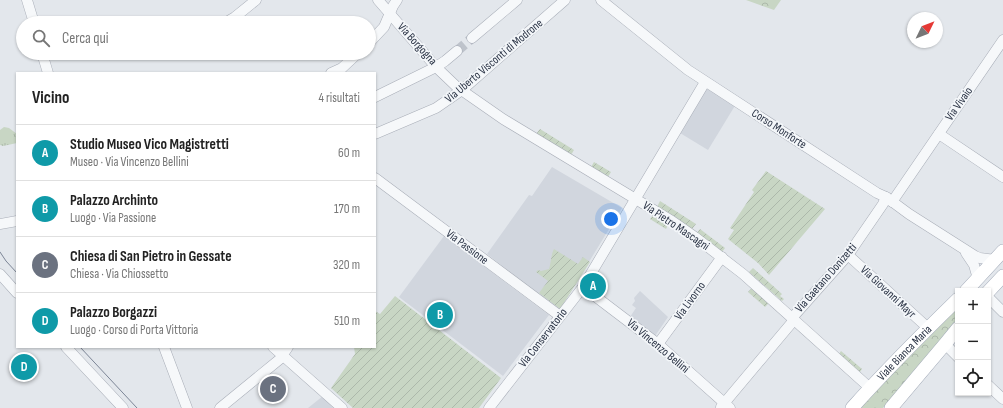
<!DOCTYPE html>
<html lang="it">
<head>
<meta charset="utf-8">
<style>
	:root { --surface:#fff; --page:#f6f6f6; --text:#222; --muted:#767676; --line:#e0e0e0; --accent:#db2777 }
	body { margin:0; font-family:"Sofia Sans Condensed",sans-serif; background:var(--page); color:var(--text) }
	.controls { position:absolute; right:12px; bottom:12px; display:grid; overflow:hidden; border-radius:0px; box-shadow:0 1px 3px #0004 }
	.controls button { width:36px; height:36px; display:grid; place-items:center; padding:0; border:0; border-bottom:1px solid var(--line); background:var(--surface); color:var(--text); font:20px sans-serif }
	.compass { position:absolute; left:907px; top:12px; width:36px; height:36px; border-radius:50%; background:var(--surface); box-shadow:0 1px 3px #0004; rotate:47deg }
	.you { position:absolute; left:611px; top:219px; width:14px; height:14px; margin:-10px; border:3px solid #fff; border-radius:50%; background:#1a73e8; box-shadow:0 0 0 6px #1a73e833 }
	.badge { display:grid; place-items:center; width:26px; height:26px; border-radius:50%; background:var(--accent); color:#fff; font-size:13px; font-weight:700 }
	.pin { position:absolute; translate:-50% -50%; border:2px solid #fff; box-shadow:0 1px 4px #0006 }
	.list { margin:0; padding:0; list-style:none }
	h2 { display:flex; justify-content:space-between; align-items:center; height:52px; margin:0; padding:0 16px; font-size:17px }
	h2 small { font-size:13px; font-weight:400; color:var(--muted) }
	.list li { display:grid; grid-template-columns:26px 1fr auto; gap:12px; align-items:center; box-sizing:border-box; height:56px; padding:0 16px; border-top:1px solid var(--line) }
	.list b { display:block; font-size:15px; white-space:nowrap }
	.list p { margin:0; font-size:13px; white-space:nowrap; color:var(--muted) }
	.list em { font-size:13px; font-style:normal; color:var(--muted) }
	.icon { flex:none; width:22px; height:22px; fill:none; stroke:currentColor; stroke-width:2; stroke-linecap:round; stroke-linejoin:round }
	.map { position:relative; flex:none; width:1003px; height:408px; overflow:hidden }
	.search { position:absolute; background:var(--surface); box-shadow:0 1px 3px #0004; left:16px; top:16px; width:360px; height:44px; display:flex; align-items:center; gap:10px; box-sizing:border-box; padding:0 14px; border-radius:22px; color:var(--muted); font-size:15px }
	.panel { position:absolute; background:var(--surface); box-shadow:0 1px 3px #0004; left:16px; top:72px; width:360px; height:276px; border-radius:0px }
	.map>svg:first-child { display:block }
</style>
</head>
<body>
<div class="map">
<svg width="1003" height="408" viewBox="0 0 1003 408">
	<defs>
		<pattern id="grass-tufts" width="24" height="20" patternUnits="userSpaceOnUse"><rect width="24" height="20" fill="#c8d6c4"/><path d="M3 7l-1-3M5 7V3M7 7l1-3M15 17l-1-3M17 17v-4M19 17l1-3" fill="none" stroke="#acb8aa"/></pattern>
		<pattern id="forest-crowns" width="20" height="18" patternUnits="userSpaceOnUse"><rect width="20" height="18" fill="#c8d6c4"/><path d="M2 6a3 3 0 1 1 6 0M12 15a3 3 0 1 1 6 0" fill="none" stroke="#acb8aa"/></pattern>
		<pattern id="garden-furrows" width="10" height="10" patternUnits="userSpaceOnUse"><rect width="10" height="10" fill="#c8d6c4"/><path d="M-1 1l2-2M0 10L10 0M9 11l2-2" fill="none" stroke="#acb8aa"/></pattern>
	</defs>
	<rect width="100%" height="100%" fill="#e3e7ec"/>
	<!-- built -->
	<g fill="#d1d6de">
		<path d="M705,84l31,20 -28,46 -28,-17z"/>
		<path d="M552,167l70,41 -62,101 -21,-16 -1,1 -51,-40 42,-59 3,1z"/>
		<path d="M444,236l105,79 -46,61 -104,-79z"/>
		<path d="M640,291l28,26 -13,19 -25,-19 6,-9 -4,-3 3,-4 -1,-3z"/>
		<path d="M323,396l10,12h-25z"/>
	</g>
	<!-- grass -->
	<path fill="url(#grass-tufts)" d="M4,127l5,1 8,6v9l-14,3 -3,-1v-15z"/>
	<!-- forest -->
	<g fill="url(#forest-crowns)">
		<path d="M746,0h35l-7,10z"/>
		<path d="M958,307v12l-16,21 -59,68h-24l26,-29z"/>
	</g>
	<!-- garden -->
	<g fill="url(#garden-furrows)">
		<path d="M540,129l34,21 -3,5 -35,-21z"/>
		<path d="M594,162l17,10 -3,5 -17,-10z"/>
		<path d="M766,171l59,38 -56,66 -11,-12 -30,-24 6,-9 -4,-2 24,-36 -2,-2z"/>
		<path d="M660,201l36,23 -4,5 -35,-22z"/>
		<path d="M653,215l15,10 -2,4 -16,-10z"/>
		<path d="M700,229l25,19 -3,4 -25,-19z"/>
		<path d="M554,249l24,15 5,-7 7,5 -30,47 -21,-16 9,-12 -12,-9 2,-2 3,1 8,-2c2,-6 2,-15 5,-20z"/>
		<path d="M753,268l29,26 -2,2 4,3 -2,2 -33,-29z"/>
		<path d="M752,288l17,15 -4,4 -17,-15z"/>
		<path d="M395,296l106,82 -22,30h-126l-22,-20 24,-34 -1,-7h21v-36l5,3z"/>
		<path d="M841,351l21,18 -2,3 -21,-18z"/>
	</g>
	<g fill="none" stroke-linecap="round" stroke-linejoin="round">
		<!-- minor-tunnel -->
		<path stroke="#bec3cb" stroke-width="10" stroke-dasharray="10 5" stroke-linecap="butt" d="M457,51l15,-13"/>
		<defs>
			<g id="minor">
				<path d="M27,0l7,23"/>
				<path d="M378,0l58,67 21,20 46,32 169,102 23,16 48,37 127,114"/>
				<path d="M601,0l87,70 189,123 9,4 23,17 66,42 5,2 15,2"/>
				<path d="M225,23l10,-6 21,-17"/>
				<path d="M472,38l45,-38"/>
				<path d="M369,43l15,-16 9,-21 4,-6"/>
				<path d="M42,53l6,20"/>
				<path d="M331,73l11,-5 16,-15"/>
				<path d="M375,97l61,-30 9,-6 12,-10"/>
				<path d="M375,134l61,-26 26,-18 103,-90"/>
				<path d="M939,134l64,43"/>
				<path d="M375,178l185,138"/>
				<path d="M892,202l111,-162"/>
				<path d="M0,224l17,-3"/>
				<path d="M966,253l8,12 4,14"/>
				<path d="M848,255l80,73"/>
				<path d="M0,274l17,19"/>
				<path d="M583,287l75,57 72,64"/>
				<path d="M988,297l15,15"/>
				<path d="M792,318l56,-63 35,-51 3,-7"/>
				<path d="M658,344l64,-87"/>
				<path d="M945,344l13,13"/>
				<path d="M66,347l57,61"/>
				<path d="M164,347l23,61"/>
				<path d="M273,347l69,61"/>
				<path d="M988,385l15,14"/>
				<path d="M721,407l73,-87"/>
				<path d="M220,408l60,-49 8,-12"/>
				<path d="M489,408l94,-121 122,-205"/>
			</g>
			<g id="major">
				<path d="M966,291l37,-40"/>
				<path d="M988,292l15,-16"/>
				<path id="s1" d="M852,408c34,-38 70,-74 106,-109"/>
				<path d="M891,408l54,-64 13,-16"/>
			</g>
		</defs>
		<!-- minor casing -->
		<use href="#minor" stroke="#a8adb7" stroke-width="11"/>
		<!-- major casing -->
		<use href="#major" stroke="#a2aab8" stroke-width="14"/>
		<!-- minor -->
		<use href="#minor" stroke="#f6f8fa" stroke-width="10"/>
		<!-- major -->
		<use href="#major" stroke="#fff" stroke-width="13"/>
		<!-- tram -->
		<g stroke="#7c8596" stroke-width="1">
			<path d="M0,252l6,9 11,12"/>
			<path d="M80,347l57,61"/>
		</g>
	</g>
	<g text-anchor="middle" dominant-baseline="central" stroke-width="3.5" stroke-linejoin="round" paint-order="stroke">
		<!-- street labels -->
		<g font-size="12" fill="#2a3345" stroke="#f3f6f9">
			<text transform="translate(417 44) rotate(48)">Via Borgogna</text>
			<text transform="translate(494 61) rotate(-40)">Via Uberto Visconti di Modrone</text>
			<text transform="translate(959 104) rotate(-55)">Via Vivaio</text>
			<text transform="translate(779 129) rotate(33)">Corso Monforte</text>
			<text transform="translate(676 226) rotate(34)">Via Pietro Mascagni</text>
			<text transform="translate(467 247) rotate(37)">Via Passione</text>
			<text transform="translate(826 278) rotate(-49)">Via Gaetano Donizetti</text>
			<text transform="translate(888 292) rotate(43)">Via Giovanni Mayr</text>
			<text transform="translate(690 301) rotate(-54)">Via Livorno</text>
			<text transform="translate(543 338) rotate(-52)">Via Conservatorio</text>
			<text transform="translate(658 346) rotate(40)">Via Vincenzo Bellini</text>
			<text stroke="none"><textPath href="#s1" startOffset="76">Viale Bianca Maria</textPath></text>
		</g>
	</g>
</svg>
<div class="controls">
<button>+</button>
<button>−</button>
<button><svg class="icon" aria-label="locate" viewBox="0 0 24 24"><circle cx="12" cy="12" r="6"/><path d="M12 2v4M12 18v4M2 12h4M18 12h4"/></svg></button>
</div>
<svg class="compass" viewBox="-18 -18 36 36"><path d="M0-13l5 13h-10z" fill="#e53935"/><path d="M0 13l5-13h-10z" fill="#767676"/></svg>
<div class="you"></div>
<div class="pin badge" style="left:593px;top:286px;background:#0f9aa8">A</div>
<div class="pin badge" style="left:440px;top:315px;background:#0f9aa8">B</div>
<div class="pin badge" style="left:273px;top:389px;background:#6b7280">C</div>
<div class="pin badge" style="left:24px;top:367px;background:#0f9aa8">D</div>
<div class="search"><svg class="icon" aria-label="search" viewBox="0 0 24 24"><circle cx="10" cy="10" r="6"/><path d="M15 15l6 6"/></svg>Cerca qui</div>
<section class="panel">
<h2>Vicino<small>4 risultati</small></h2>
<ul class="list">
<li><span class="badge" style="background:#0f9aa8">A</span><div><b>Studio Museo Vico Magistretti</b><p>Museo · Via Vincenzo Bellini</p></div><em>60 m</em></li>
<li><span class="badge" style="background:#0f9aa8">B</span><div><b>Palazzo Archinto</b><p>Luogo · Via Passione</p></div><em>170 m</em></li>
<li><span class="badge" style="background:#6b7280">C</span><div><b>Chiesa di San Pietro in Gessate</b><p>Chiesa · Via Chiossetto</p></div><em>320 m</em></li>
<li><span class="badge" style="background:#0f9aa8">D</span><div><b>Palazzo Borgazzi</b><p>Luogo · Corso di Porta Vittoria</p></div><em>510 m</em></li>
</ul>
</section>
</div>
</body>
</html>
